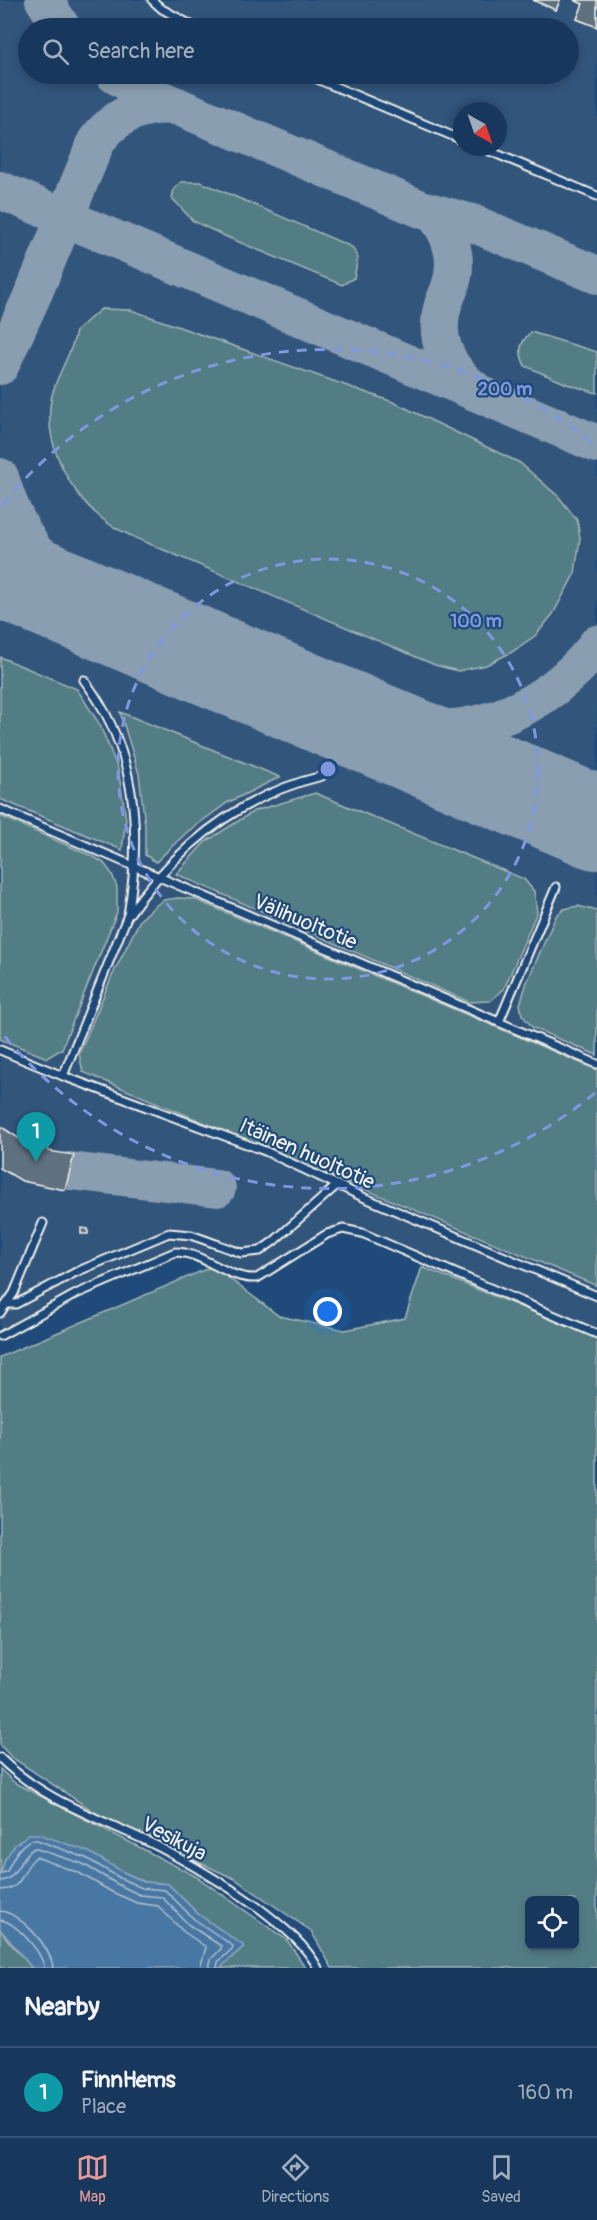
<!DOCTYPE html>
<html lang="en">
<head>
<meta charset="utf-8">
<style>
	:root { --surface:#17385c; --page:#203f62; --text:#f1f3f6; --muted:#9eacbb; --line:#365272; --accent:#e69b98 }
	body { margin:0; font-family:Pangolin,sans-serif; background:var(--page); color:var(--text) }
	.controls { position:absolute; right:18px; bottom:18px; display:grid; overflow:hidden; border-radius:9px; box-shadow:0 3px 9px #0003 }
	.controls button { width:54px; height:54px; display:grid; place-items:center; padding:0; border:0; border-bottom:2px solid var(--line); background:var(--surface); color:var(--text); font:30px sans-serif }
	.compass { position:absolute; left:453px; top:102px; width:54px; height:54px; border-radius:50%; background:var(--surface); box-shadow:0 3px 9px #0003; rotate:140deg }
	.you { position:absolute; left:328px; top:1312px; width:21px; height:21px; margin:-15px; border:4px solid #fff; border-radius:50%; background:#1a73e8; box-shadow:0 0 0 9px #1a73e833 }
	.badge { display:grid; place-items:center; width:39px; height:39px; border-radius:50%; background:var(--accent); color:#fff; font-size:20px; font-weight:700 }
	.pin { position:absolute; translate:-50% -50px; filter:drop-shadow(0 2px 3px #0008) }
	.pin::after { content:''; position:absolute; top:32px; width:21px; height:18px; background:inherit; clip-path:polygon(0 0,100% 0,50% 100%) }
	.list { margin:0; padding:0; list-style:none }
	h2 { display:flex; justify-content:space-between; align-items:center; height:78px; margin:0; padding:0 24px; font-size:26px }
	h2 small { font-size:20px; font-weight:400; color:var(--muted) }
	.list li { display:grid; grid-template-columns:39px 1fr auto; gap:18px; align-items:center; box-sizing:border-box; height:90px; padding:0 24px; border-top:2px solid var(--line) }
	.list b { display:block; font-size:22px; white-space:nowrap }
	.list p { margin:0; font-size:20px; white-space:nowrap; color:var(--muted) }
	.list em { font-size:20px; font-style:normal; color:var(--muted) }
	.icon { flex:none; width:33px; height:33px; fill:none; stroke:currentColor; stroke-width:2; stroke-linecap:round; stroke-linejoin:round }
	.map { position:relative; flex:none; width:597px; height:1968px; overflow:hidden }
	.search { position:absolute; background:var(--surface); box-shadow:0 3px 9px #0003; left:18px; right:18px; top:18px; height:66px; display:flex; align-items:center; gap:15px; box-sizing:border-box; padding:0 21px; border-radius:33px; color:var(--muted); font-size:22px }
	.sheet { height:168px; background:var(--surface) }
	nav { display:flex; justify-content:space-around; align-items:center; box-sizing:border-box; height:84px; border-top:2px solid var(--line); background:var(--surface); font-size:16px; color:var(--muted) }
	nav a { display:grid; justify-items:center; gap:3px }
	nav .on { color:var(--accent) }
	.map>svg:first-child { display:block }
</style>
</head>
<body>
<div class="map">
<svg width="597" height="1968" viewBox="0 0 597 1968">
	<rect width="100%" height="100%" fill="#1f4a7a"/>
	<filter id="ink" filterUnits="userSpaceOnUse"><feTurbulence type="fractalNoise" baseFrequency=".0167" numOctaves="2"/><feDisplacementMap in="SourceGraphic" scale="12" xChannelSelector="R" yChannelSelector="G"/><feConvolveMatrix kernelMatrix="1 2 1 2 8 2 1 2 1" color-interpolation-filters="sRGB"/></filter>
	<g filter="url(#ink)">
		<!-- built -->
		<path fill="#32557c" fill-rule="evenodd" d="M0,0h597v1337l-241,-101 -17,-1 -13,5 -67,44 -13,1 -53,-25 -14,-2 -104,42 -75,43zM28,28h540v46h-540zM462,111h36v36h-36z"/>
		<!-- green -->
		<g fill="#537d85" stroke="#a4b7b6" stroke-width="1.5" fill-rule="evenodd">
			<path d="M181,182h20l151,65 6,11 -4,20 -12,7 -115,-48 -34,-16 -21,-23 2,-9z"/>
			<path d="M101,309l30,1 262,92 127,61 39,34 18,23 3,18 -5,35 -22,41 -17,21 -24,17 -26,13 -28,6 -23,-6 -297,-126c-11,-6 -24,-10 -33,-18 -34,-26 -62,-76 -54,-121 4,-25 21,-44 25,-69z"/>
			<path d="M531,332l66,20v41l-30,-9 -42,-18c-7,-15 -6,-23 6,-34z"/>
			<path d="M0,657l77,32 23,36 18,44 8,50 -4,31 -122,-51z"/>
			<path d="M120,712l160,65 -53,26 -41,30 -30,29 -11,-7v-29l-6,-52z"/>
			<path d="M315,793l209,86 10,12 3,21 -33,77 -14,12 -21,1 -293,-128 29,-32 49,-31z"/>
			<path d="M0,816l94,41 10,6 8,11 5,13v25l-52,129 -3,8 -15,9 -47,-19z"/>
			<path d="M178,898l16,1 403,171v216l-514,-214 -4,-18 33,-78 28,-56 15,-14 9,-6z"/>
			<path d="M578,906l19,5v144l-64,-27 -11,-13 -2,-11 7,-22 29,-66 8,-7z"/>
			<path d="M213,1266l66,50 66,14 60,-12 17,-51 175,71v630h-265l-21,-37 -76,-52 -130,-60 -94,-62 -11,-12v-388zM530,1900h44v46h-44z"/>
			<path d="M0,1769l15,14 182,94 90,63 19,28h-86l24,-22 -46,-32 -30,-30 -23,-2 -22,-10 -118,-13 -5,17z"/>
			<path d="M0,1929c6,12 23,27 32,39h-32z"/>
		</g>
		<!-- water -->
		<path fill="#4877a4" stroke="#8da8bf" stroke-width="1.5" d="M29,1834h10l50,18 34,20 22,10 23,2 30,30 46,32 -24,22h-188l-32,-39v-53l5,-17 10,-14z"/>
		<g fill="none" stroke-linecap="round" stroke-linejoin="round">
			<!-- shore -->
			<g stroke="#afc0cd" stroke-width="1.5">
				<path d="M0,1874l7,-3c6,-13 14,-32 30,-31l49,18 34,20 22,10 23,2 29,29 39,27 -1,3 -14,13 -1,6"/>
				<path d="M0,1881c17,-1 18,-23 34,-33l49,16 34,20 23,11 22,2 27,28 32,21v3l-10,10 -2,9"/>
				<path d="M0,1890c26,-1 20,-21 36,-33l43,16 33,19 25,11 21,3 26,26 22,15 -6,21"/>
				<path d="M0,1911c20,1 52,37 53,57"/>
				<path d="M0,1920c15,1 43,33 44,48"/>
			</g>
			<!-- taxiway -->
			<g stroke="#8a9eb1" stroke-width="38">
				<path d="M44,0l18,28"/>
				<path d="M114,74l34,20 273,115 51,14 125,52"/>
				<path d="M0,190l597,254"/>
				<path d="M434,214c18,20 25,48 16,73 -2,6 -5,12 -7,18 -10,33 4,65 32,85"/>
				<path d="M0,366l34,-74 63,-152c20,-26 46,-37 80,-34"/>
				<path d="M0,477c13,46 38,88 77,118 15,12 35,20 52,30"/>
				<path d="M369,725c71,9 127,7 186,-38 15,-12 32,-27 42,-43"/>
				<path d="M70,1171l147,17"/>
			</g>
			<!-- runway -->
			<path stroke="#8a9eb1" stroke-width="94" d="M0,570l597,253"/>
		</g>
		<!-- building -->
		<g fill="#5e707f" stroke="#f4f1e8" stroke-width="1.5">
			<path d="M533,0h27l-4,10z"/>
			<path d="M533,0h27l-4,10z"/>
			<path d="M574,0h23v27l-20,-8 6,-15z"/>
			<path d="M574,0h23v27l-20,-8 6,-15z"/>
			<path d="M0,1126l34,22 4,-11 12,4 -2,10 26,4 -9,35 -43,-9 -22,-13z"/>
			<path d="M81,1228l7,1v5h-7z"/>
		</g>
		<g fill="none" stroke-linecap="round" stroke-linejoin="round">
			<defs>
				<g id="lane">
					<path d="M152,0l10,9 35,19"/>
					<path d="M305,74l157,66"/>
					<path d="M480,147l117,49"/>
					<path d="M84,680c53,69 58,152 44,235"/>
					<path d="M0,809l597,255"/>
					<path d="M499,1022l57,-135"/>
					<path d="M0,1050l63,26 202,75 98,46 234,99"/>
					<path d="M63,1076l64,-159c48,-69 112,-121 195,-141"/>
					<path d="M7,1304h9l60,-32 93,-39 22,2 50,18 19,-2 14,-10 63,-56"/>
					<path d="M0,1313l14,-20 29,-70"/>
					<path d="M0,1336l76,-42 99,-42c29,0 52,28 82,26l70,-44 16,-5 19,4 235,101"/>
					<path d="M0,1758c44,44 105,62 159,89 37,20 76,42 109,68 19,15 38,31 50,53"/>
				</g>
			</defs>
			<!-- lane casing -->
			<use href="#lane" stroke="#f4f1e8" stroke-width="11"/>
			<!-- lane -->
			<use href="#lane" stroke="#1f4a7a" stroke-width="7"/>
		</g>
	</g>
	<!-- distance rings -->
	<g fill="none" stroke="#7e97df" stroke-width="3" stroke-dasharray="10 8">
		<circle cx="328" cy="769" r="210"/>
		<path d="M595 1093A420 420 0 0 1 2 1033M2 505A420 420 0 0 1 595 445"/>
	</g>
	<g text-anchor="middle" dominant-baseline="central" stroke-width="4.5" stroke-linejoin="round" paint-order="stroke">
		<!-- street labels -->
		<g font-size="21" fill="#f4f1e8" stroke="#1f4a7a">
			<text transform="translate(305 922) rotate(23)">Välihuoltotie</text>
			<text transform="translate(307 1154) rotate(24)">Itäinen huoltotie</text>
			<text transform="translate(174 1839) rotate(28)">Vesikuja</text>
		</g>
	</g>
	<circle cx="328" cy="769" r="9" fill="#7e97df" stroke="#1f4a7a" stroke-width="3"/>
	<g font-size="18" text-anchor="middle" font-weight="bold" fill="#7e97df" stroke="#1f4a7a" stroke-width="4.5" stroke-linejoin="round" paint-order="stroke">
		<text x="505" y="395">200 m</text>
		<text x="476" y="627">100 m</text>
	</g>
</svg>
<div class="controls">
<button><svg class="icon" aria-label="locate" viewBox="0 0 24 24"><circle cx="12" cy="12" r="6"/><path d="M12 2v4M12 18v4M2 12h4M18 12h4"/></svg></button>
</div>
<svg class="compass" viewBox="-18 -18 36 36"><path d="M0-13l5 13h-10z" fill="#e53935"/><path d="M0 13l5-13h-10z" fill="#9eacbb"/></svg>
<div class="you"></div>
<div class="pin badge" style="left:36px;top:1162px;background:#0f9aa8">1</div>
<div class="search"><svg class="icon" aria-label="search" viewBox="0 0 24 24"><circle cx="10" cy="10" r="6"/><path d="M15 15l6 6"/></svg>Search here</div>
</div>
<section class="sheet">
<h2>Nearby<small></small></h2>
<ul class="list">
<li><span class="badge" style="background:#0f9aa8">1</span><div><b>FinnHems</b><p>Place</p></div><em>160 m</em></li>
</ul>
</section>
<nav>
<a class="on"><svg class="icon" aria-label="map" viewBox="0 0 24 24"><path d="M3 6l6-2 6 2 6-2v14l-6 2-6-2-6 2zM9 4v14M15 6v14"/></svg>Map</a>
<a><svg class="icon" aria-label="directions" viewBox="0 0 24 24"><path d="M12 3l9 9-9 9-9-9zM9 14v-3h6M13 9l2 2-2 2"/></svg>Directions</a>
<a><svg class="icon" aria-label="saved" viewBox="0 0 24 24"><path d="M7 4h10v16l-5-4-5 4z"/></svg>Saved</a>
</nav>
</body>
</html>
